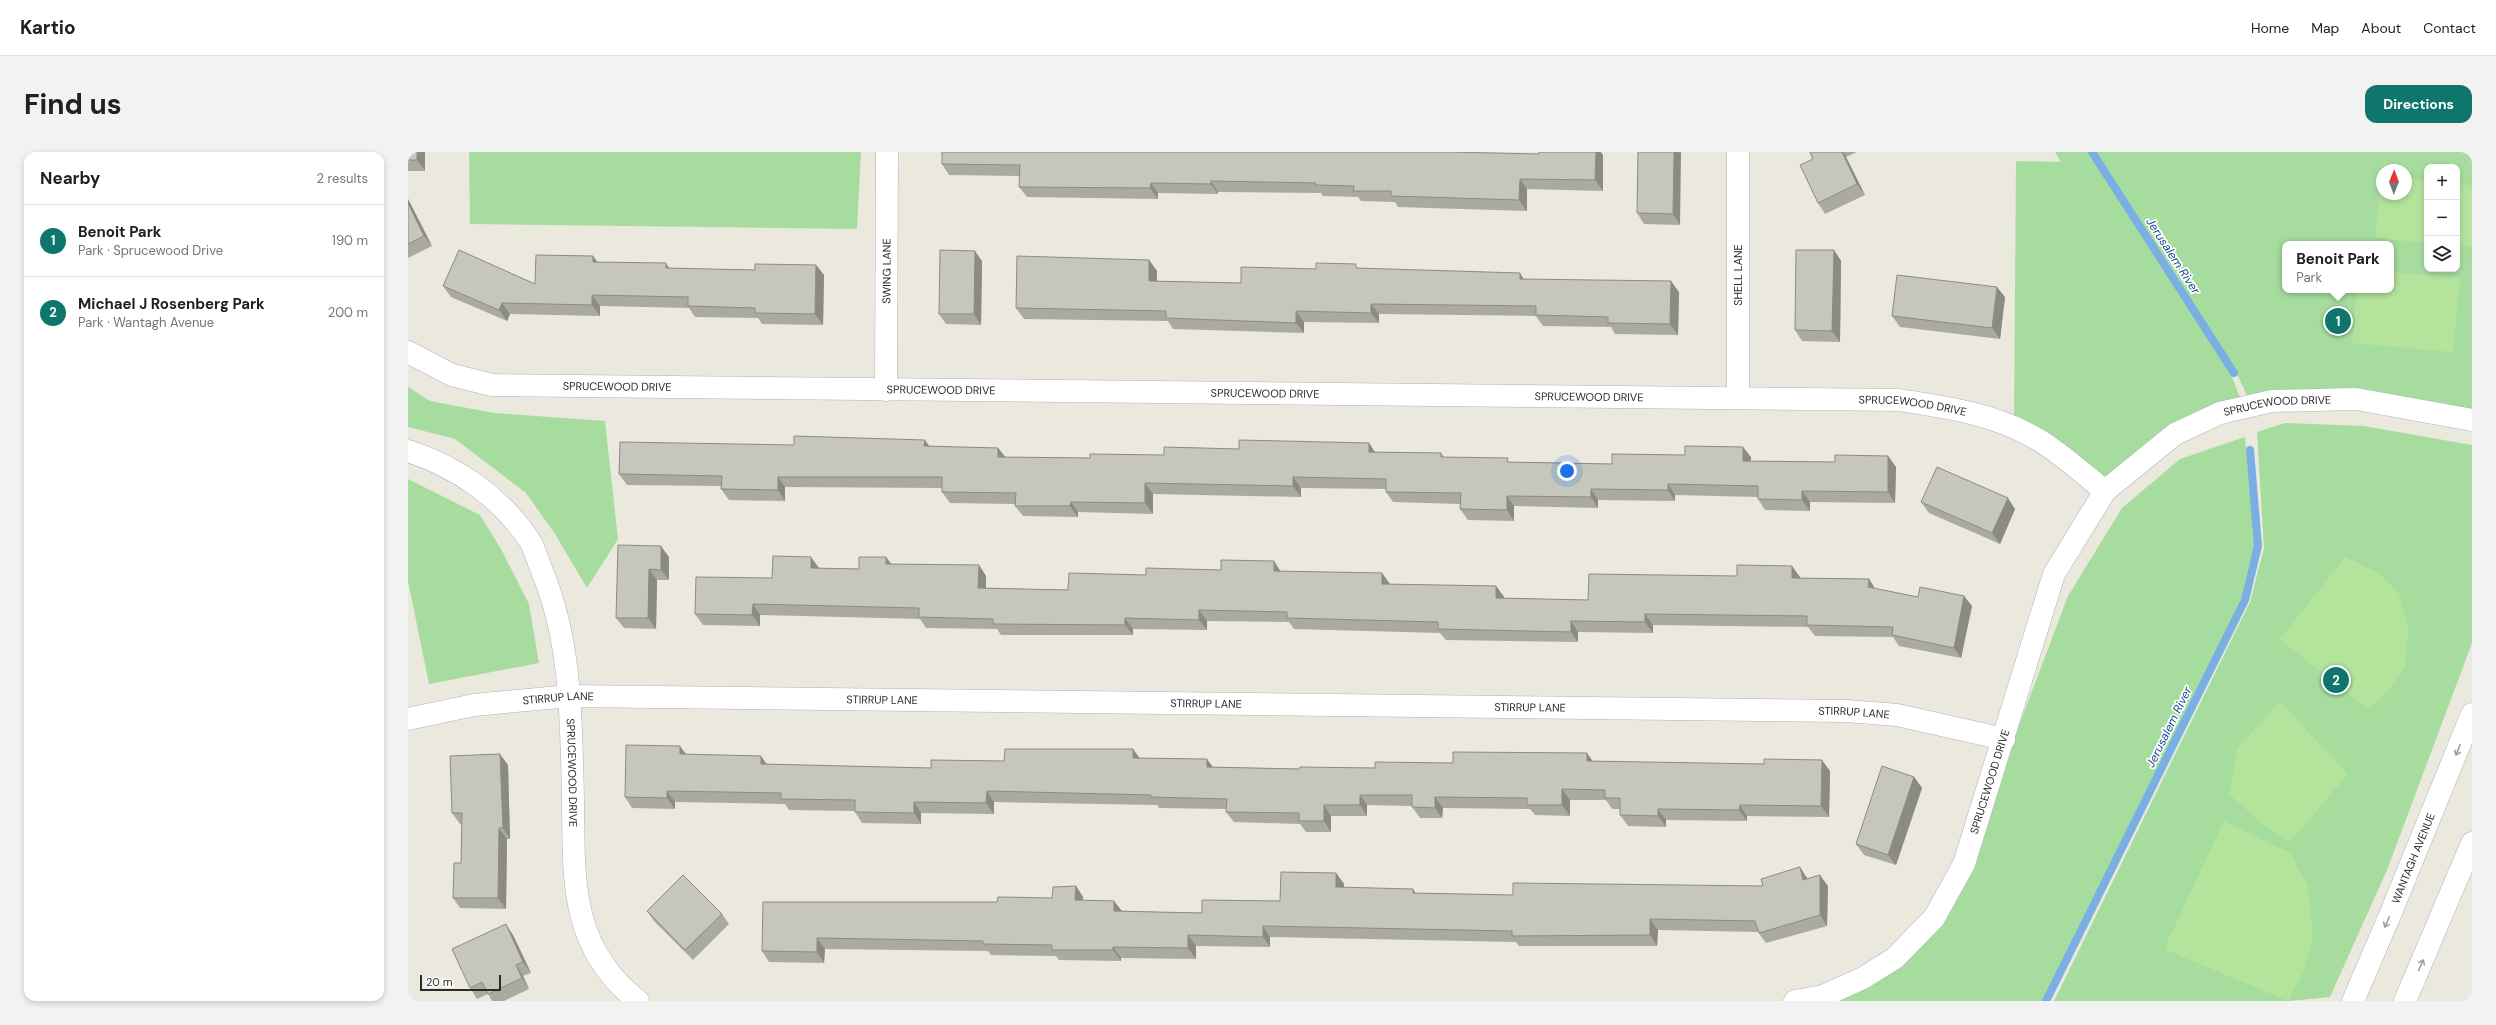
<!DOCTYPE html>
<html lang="en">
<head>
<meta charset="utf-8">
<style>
	:root { --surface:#fff; --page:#f2f2f2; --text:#202124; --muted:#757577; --line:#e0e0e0; --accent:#0f766e }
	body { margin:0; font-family:"DM Sans",sans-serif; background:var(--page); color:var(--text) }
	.controls { position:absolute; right:12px; top:12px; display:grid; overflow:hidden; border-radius:8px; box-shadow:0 2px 6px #0003 }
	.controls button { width:36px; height:36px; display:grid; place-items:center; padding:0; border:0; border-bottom:1px solid var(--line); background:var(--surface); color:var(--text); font:20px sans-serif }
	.compass { position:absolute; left:1968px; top:12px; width:36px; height:36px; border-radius:50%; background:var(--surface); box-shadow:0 2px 6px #0003; rotate:1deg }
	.scale { position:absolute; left:12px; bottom:10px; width:81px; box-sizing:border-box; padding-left:4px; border:2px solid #2a2a2a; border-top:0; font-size:11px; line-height:14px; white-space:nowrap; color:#2a2a2a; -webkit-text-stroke:3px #fff; paint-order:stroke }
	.you { position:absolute; left:1159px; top:319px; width:14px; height:14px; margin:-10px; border:3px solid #fff; border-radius:50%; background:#1a73e8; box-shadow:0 0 0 6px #1a73e833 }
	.badge { display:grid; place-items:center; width:26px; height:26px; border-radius:50%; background:var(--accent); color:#fff; font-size:13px; font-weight:700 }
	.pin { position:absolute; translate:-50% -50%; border:2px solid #fff; box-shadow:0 1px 4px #0006 }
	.popup { position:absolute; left:1874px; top:89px; width:112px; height:52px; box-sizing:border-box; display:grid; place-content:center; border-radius:8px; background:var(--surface); filter:drop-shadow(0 1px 3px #0005); font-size:13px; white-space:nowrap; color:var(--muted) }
	.popup b { font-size:15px; color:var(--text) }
	.popup::after { content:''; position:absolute; left:50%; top:100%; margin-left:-8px; border:8px solid transparent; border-top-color:var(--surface) }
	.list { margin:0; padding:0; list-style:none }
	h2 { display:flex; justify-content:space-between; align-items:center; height:52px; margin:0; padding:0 16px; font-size:17px }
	h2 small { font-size:13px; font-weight:400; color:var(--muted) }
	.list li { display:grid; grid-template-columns:26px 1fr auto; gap:12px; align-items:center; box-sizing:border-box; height:72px; padding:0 16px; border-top:1px solid var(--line) }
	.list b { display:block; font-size:15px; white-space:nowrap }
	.list p { margin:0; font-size:13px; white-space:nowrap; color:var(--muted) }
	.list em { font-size:13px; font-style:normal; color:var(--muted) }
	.icon { flex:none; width:22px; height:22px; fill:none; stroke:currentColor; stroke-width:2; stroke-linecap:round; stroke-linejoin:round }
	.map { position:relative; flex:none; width:2064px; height:849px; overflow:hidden; border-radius:12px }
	header { display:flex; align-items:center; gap:24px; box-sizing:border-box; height:56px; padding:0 20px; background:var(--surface); border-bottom:1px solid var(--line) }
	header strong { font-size:19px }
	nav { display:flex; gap:22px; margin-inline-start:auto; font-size:14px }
	.intro { display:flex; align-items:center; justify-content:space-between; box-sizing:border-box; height:96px; padding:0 24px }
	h1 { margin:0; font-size:28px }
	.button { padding:10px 18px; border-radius:12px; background:var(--accent); color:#fff; font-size:14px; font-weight:700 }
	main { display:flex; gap:24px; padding:0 24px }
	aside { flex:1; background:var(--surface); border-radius:12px; box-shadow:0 2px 6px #0003 }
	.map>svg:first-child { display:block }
</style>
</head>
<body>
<header>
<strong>Kartio</strong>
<nav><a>Home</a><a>Map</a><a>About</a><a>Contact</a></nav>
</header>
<div class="intro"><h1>Find us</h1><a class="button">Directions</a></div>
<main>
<aside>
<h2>Nearby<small>2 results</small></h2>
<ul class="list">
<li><span class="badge">1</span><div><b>Benoit Park</b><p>Park · Sprucewood Drive</p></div><em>190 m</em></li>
<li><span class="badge">2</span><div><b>Michael J Rosenberg Park</b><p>Park · Wantagh Avenue</p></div><em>200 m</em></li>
</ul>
</aside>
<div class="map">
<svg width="2064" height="849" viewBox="0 0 2064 849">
	<rect width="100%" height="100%" fill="#ebe8de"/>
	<!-- green -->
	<g fill="#a6dd9f" fill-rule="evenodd">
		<path d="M61,0h392l-4,77 -387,-5z"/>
		<path d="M1647,0h417v265l-222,-15 -13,-28 -87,-138 -8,-2 90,143 11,28 -138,78 -91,-61 2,-261 45,1zM2019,15h30v102h-30zM1974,18h24v24h-24zM1877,92h106v46h-106z"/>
		<path d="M0,235l22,14 64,12 111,8 13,118 -31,49 -32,-54 -29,-41 -71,-54 -47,-12z"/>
		<path d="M1877,271l79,3 108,19v198l-85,227 -57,127 -40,4h-236l196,-399 14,-54 -7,-116z"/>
		<path d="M1837,285l10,110 -12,50 -201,404h-224l45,-18 103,-118 102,-269 54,-88 58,-49z"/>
		<path d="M0,327l72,36 21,34 28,55 10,59 -110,21 -21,-103z"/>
	</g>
	<!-- pitch -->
	<g fill="#b4e39c">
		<path d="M1973,25l1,17h24v-15l21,2v62l-52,-5z"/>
		<path d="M2049,32l15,1v62l-15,-1z"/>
		<path d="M1983,120l69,6 -7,74 -101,-9 5,-53h34z"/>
		<path d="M1937,405l34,16 20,21 9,34 -3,39 -18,25 -19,17 -88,-70z"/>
		<path d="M1872,550l68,72 -58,68 -30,-20 -31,-28 8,-46z"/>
		<path d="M1816,669l66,32 18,33 5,50 -9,35 -16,30 -124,-52z"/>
	</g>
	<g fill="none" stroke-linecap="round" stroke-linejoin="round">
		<!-- stream -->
		<g stroke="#7aafe4" stroke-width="8">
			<path d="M1684,0l142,221"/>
			<path d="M1638,849l199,-401 13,-54 -8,-96"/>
		</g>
		<defs>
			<g id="minor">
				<path id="s1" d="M0,200l44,23 40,10 1407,15c47,7 96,14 138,39 24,14 46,35 68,52l70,-57 45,-21 52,-12 84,-2 116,21"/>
				<path id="s2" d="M478,238l1,-238"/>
				<path d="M1330,246v-246"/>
				<path id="s3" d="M0,299c49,16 93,46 122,90 5,9 8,20 12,30 30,72 29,151 31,228 1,79 -4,148 65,202"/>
				<path id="s4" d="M0,567l66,-14 96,-9 1277,15 50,4 107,24"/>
				<path id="s5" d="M1387,849l28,-5 40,-18 32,-20 39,-40 30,-54 90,-290 51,-83"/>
			</g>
			<g id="secondary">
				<path id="s6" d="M1945,849l37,-86 82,-201"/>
				<path d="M1997,849l67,-158"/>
			</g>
		</defs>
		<!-- minor casing -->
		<use href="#minor" stroke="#b2b1bd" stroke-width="23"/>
		<!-- secondary casing -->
		<use href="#secondary" stroke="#b2b1bd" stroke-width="23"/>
		<!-- minor -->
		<use href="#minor" stroke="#fff" stroke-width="22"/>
		<!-- secondary -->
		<use href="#secondary" stroke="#fff" stroke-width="22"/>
	</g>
	<!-- wall -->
	<g fill="#abaaa2">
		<rect x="0" y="0" width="17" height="19"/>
		<path d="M1230,0l42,73 -36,-1 -7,-11z"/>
		<path d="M1402,0h47l-11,5 19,38 -40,19 -7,-11 -5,-44z"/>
		<path d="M1195,3v36l-76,-2v22l-129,-4 -3,-5 -34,-1 -3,-4 -35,-1 -2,-3 -103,-1v2l-60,-1v6l-131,-2 -8,-10v-11l-70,-1 -7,-11z"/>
		<path d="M0,47l24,47 -24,12z"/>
		<path d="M1426,98l7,11 -1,81 -38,-1 -7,-11z"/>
		<path d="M185,104l4,6 72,6 86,2 61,-5 8,10 -1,50 -61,-1 -4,-6 -63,-1 -6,-9 -89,-2v10l-90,-2 -3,7 -56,-24 -8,-11 92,-2z"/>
		<path d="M741,108l8,11v10l84,2 75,-14 43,-1 165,11 155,13 -1,43 -63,-1 -4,-7 -68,-1 -7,-10 -157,-2v9l-75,-1v11l-131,-4 -5,-8 -144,-2 -8,-11z"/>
		<path d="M574,109l-1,64 -35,-1 -7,-10z"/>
		<path d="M1597,145l-5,42 -100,-12 -8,-11z"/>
		<path d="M961,291l6,9 66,1 3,4 66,5 102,2 139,-7 -1,4 85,1 53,-6 8,11 -1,36 -85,-1v9l-45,-1 -7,-11v-2l-83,-2v6l-77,-1v8l-84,-2v15l-46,-1 -8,-11v-5l-67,-2 -7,-10v-3l-85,-1v9l-148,-3v20l-75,-2v5l-55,-1 -8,-10v-2l-65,-1 -8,-11v-4l-157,-1v14l-56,-1 -8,-11v-3l-94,-1 -8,-11 175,-29 204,3 7,9 85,1 74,-3 75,-6z"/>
		<path d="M1513,350l94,7 -15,35 -71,-31z"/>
		<path d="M210,393l51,12v23h-12l-1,49 -32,-1 -8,-10z"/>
		<path d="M478,405l5,7 88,1 7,11v12l82,2 78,-15 135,-4 109,13 106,2 8,11v1l84,2 212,-23v1l69,1 6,10 43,8 46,-1 8,10 -11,52 -62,-12 -6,-9 -78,-1 -7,-9 -155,-2v8l-75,-1v10l-132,-2 -6,-7 -146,-4 -5,-7 -82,-1v9l-74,-1v6h-132l-4,-6 -71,-1 -6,-9 -160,-4v11l-57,-1 -8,-11 77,-36 47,-10 40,1z"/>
		<path d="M278,602l81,10 164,4 73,-7 136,-3 73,9 86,2 76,-1 78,-5 140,-2 237,10 -1,46 -82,-1v5l-81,-1v7l-38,-1 -8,-11v-6h-8l-6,-9h-36v16l-35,-1 -5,-6 -87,-1 -1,10h-22l-8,-11v-1l-45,-1v11h-36v16h-25l-6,-8 -66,-2 -8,-10v-3l-67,-1 -2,-3 -163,-3v12l-73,-1v11l-59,-1 -7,-11v-1l-66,-1 -4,-6 -110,-2v7l-43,-1 -7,-11z"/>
		<path d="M100,613l2,74h-3l-1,70 -46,-1 -7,-10 8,-35 1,-39h-2l-8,-11z"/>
		<path d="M1506,625l8,11 -26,77 -32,-10 -8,-11z"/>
		<path d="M928,721l8,11v4l72,5 97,2 250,-9 44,-8 1,1 20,7 -1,40 -61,17 -8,-11 -100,-2 -1,16h-138l-3,-4 -246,-5v10l-74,-1v13l-75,-1v3l-62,-1 -3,-4 -65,-1 -3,-4 -163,-2 -1,14 -55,-1 -7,-11 1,-49h234l55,-4 24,-12 7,11v3l31,1 7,10 81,2 78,-12z"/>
		<path d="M239,759l75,3 7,10 -36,36 -39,-39z"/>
		<path d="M105,783l18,38 -8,3 6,13 -25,12h-12l-4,-7 -11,5 -7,-11z"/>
	</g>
	<!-- shaded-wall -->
	<g fill="#8b8b84">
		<path d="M9,0h8v19l-8,-11z"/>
		<path d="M1188,0h5l2,3v36l-8,-11z"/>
		<path d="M1266,0h7l-1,73 -7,-11z"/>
		<path d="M1434,0h1l3,5 19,38 -8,-11z"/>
		<path d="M1112,27l7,10v22l-8,-11z"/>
		<path d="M803,29l7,11v2l-7,-10z"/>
		<path d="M743,31l7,10v6l-8,-11z"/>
		<path d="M0,47l24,47 -8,-10 -16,-33z"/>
		<path d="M1426,98l7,11 -1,81 -8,-11z"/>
		<path d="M567,99l7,10 -1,64 -7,-11z"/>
		<path d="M185,104l8,11 -8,-5z"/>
		<path d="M741,108l8,11 -1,21 -7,-11z"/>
		<path d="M258,111l7,11 -7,-6z"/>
		<path d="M408,113l8,10 -1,50 -8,-11z"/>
		<path d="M1112,121l7,11 -7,-5z"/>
		<path d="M1263,129l8,11 -1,43 -8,-11z"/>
		<path d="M1589,135l8,10 -5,42 -8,-11z"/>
		<path d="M184,143l8,11v10l-8,-11z"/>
		<path d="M94,151l8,11 -3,7 -8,-11z"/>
		<path d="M963,152l8,10v9l-8,-10z"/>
		<path d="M888,159l8,11v11l-8,-10z"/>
		<path d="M517,288l7,10 -8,-4z"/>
		<path d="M961,291l7,11 -7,-2z"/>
		<path d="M1335,295l8,10 -1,14 -7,-10z"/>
		<path d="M590,296l8,10 -8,-1z"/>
		<path d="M1480,304l8,11 -1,36 -7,-11z"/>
		<path d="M370,325l7,10v14l-7,-11z"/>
		<path d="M885,325l8,11v9l-8,-11z"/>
		<path d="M737,331l8,11v20l-8,-11z"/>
		<path d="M1260,332l7,11v6l-7,-11z"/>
		<path d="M1183,337l7,11v8l-7,-11z"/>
		<path d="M1394,339l8,11v9l-8,-11z"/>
		<path d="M1099,344l7,10v15l-7,-11z"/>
		<path d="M1600,346l7,11 -15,35 -8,-11z"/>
		<path d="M663,350l7,10v5l-8,-11z"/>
		<path d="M253,394l8,11v23l-8,-10z"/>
		<path d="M403,405l8,11h-8z"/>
		<path d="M478,405l8,11 -8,-4z"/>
		<path d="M866,409l7,11 -7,-1z"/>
		<path d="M571,413l7,11v23l-8,-11z"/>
		<path d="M1384,414l8,11v11l-8,-10z"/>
		<path d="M241,417l8,11 -1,49 -8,-11z"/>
		<path d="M974,421l8,11h-8z"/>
		<path d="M1461,427l7,11 -8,-3z"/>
		<path d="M1088,434l8,11 -1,12 -7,-11z"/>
		<path d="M1556,444l8,10 -11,52 -7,-10z"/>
		<path d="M345,452l7,11v11l-8,-11z"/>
		<path d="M791,458l8,11v9l-8,-10z"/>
		<path d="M1237,462l8,11v8l-8,-11z"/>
		<path d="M717,466l8,11v6l-8,-10z"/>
		<path d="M1163,469l7,11v10l-7,-10z"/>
		<path d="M272,594l8,11 -8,-3z"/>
		<path d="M725,597l8,11 -8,-2z"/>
		<path d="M1179,601l7,10 -7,-2z"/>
		<path d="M92,602l8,11 2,74 -7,-11z"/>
		<path d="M353,604l7,10 -7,-2z"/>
		<path d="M799,607l8,11 -8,-3z"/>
		<path d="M1414,608l8,11 -1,46 -8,-11z"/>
		<path d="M1506,625l8,11 -26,77 -8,-10z"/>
		<path d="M1154,637l8,11v16l-8,-11z"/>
		<path d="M259,639l8,11v7l-8,-11z"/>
		<path d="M579,639l7,11v12l-8,-11z"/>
		<path d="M952,643l7,10v11l-7,-11z"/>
		<path d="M1027,645l8,11 -1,10 -7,-10z"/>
		<path d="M506,650l7,11v11l-7,-11z"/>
		<path d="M916,653l7,11v16l-7,-11z"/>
		<path d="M1332,653l7,11v5l-8,-11z"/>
		<path d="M1250,657l8,11v7l-8,-11z"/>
		<path d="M91,676l8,11 -1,70 -8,-11z"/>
		<path d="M1392,715l7,11 4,13 -8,-11z"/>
		<path d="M928,721l8,11v14l-8,-11z"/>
		<path d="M1412,723l8,11 -1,40 -7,-11z"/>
		<path d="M668,734l7,11v14l-8,-11z"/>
		<path d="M1005,737l7,11 -7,-7z"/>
		<path d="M706,749l8,10h-8z"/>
		<path d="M1242,767l8,11 -1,16 -7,-11z"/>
		<path d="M98,772l7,11 18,38 -8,-11z"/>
		<path d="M855,774l7,11v10l-7,-10z"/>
		<path d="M780,783l8,11v13l-8,-11z"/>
		<path d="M409,786l8,11 -1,14 -7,-11z"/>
		<path d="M705,795l8,11v3l-8,-11z"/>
		<path d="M108,813l7,11 6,13 -7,-11z"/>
	</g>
	<!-- building -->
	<g fill="#c7c6bc" stroke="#8b8b84">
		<rect x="0" y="0" width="9" height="8"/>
		<path d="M534,0h508l89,2v-2h57l-1,28 -75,-1 -1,21 -128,-4v-5h-38l1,-5 -39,-1 1,-2 -105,-2v3l-60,-1 -1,5 -131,-1 1,-22 -78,-1z"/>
		<path d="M1230,0h36l-1,62 -36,-1z"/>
		<path d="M1402,0h32l15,32 -39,19 -18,-38 13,-6z"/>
		<path d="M0,51l16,33 -16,8z"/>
		<path d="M51,98l76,34 1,-29 57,1v6l73,1v5l89,2v-6l61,1 -1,49 -60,-1v-5l-67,-2v-9l-96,-2v10l-90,-2 -3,7 -56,-24z"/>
		<path d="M532,98l35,1 -1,63h-35z"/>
		<path d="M1388,98h38l-2,81 -37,-1z"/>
		<path d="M609,104l132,4v21l92,2v-16l75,2v-6l40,1v4l164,5v6l151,2 -1,43 -62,-1v-6l-72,-2v-9l-165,-2v9l-75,-2v12l-130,-5v-7l-150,-3z"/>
		<path d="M1489,123l100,12 -5,41 -100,-12z"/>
		<path d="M386,284l131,4 -1,6 74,2v9l92,1v-4l74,1v-8l75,2v-9l130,3v9l72,1v4l67,1 -1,4 105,2v-10l73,1v-9l58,1v14l92,1v-7l53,1v36l-86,-1v9l-44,-1v-13l-90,-2v6l-77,-1v8l-84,-1v14l-47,-1 1,-16 -75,-1v-13l-93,-2v9l-148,-3v20l-74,-1 -1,4h-55l1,-13 -74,-1v-15h-164v13l-57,-1 1,-13 -103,-2 1,-32 174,3z"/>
		<path d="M1529,315l71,31 -16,35 -71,-31z"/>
		<path d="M210,393l43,1v24l-12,-1 -1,49h-32z"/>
		<path d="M365,404l38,1v11l48,1v-12h27v7l93,1 -1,23 90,2 1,-17 77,2v-7l75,2v-10l53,1v10l108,2v11l114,2v12l92,2 1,-26 148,2v-11l55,1v12l77,1 -1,8 50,10 2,-10 44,9 -10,52 -62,-13 1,-8 -86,-2v-9l-162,-2v8l-74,-1v11l-133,-3v-7l-151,-4v-6l-88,-2v10l-74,-2v7l-132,-1v-5l-74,-2v-9l-166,-4 -1,11 -57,-1 1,-37 76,1z"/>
		<path d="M218,593l54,1v8l81,2v8l170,4v-8l73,1 1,-12h128v9l74,1v8l92,2 1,-2 75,1v-6l78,1v-11l134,1v8l177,3v-5l58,1 -1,46 -81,-1 -1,5 -81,-1v7l-38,-1v-17h-15v-8l-43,-1v16h-35v-7l-92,-1v11l-23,-1v-12h-52v10h-36v16h-25v-8l-73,-1 1,-13 -76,-2v-2l-164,-4 -1,12 -72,-1v11l-59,-1v-12l-74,-1v-6l-114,-2v7l-42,-1z"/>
		<path d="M92,602l3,74h-4l-1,70h-45l1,-35h7l1,-50h-10l-2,-57z"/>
		<path d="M1474,614l32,11 -26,78 -32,-11z"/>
		<path d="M1392,715l3,13 17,-5v40l-61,18 -4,-12 -105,-2v16l-138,1v-5l-249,-5v11l-75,-2v13l-75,-1v3h-61v-5l-69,-1v-3l-166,-3v14l-55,-1 1,-49h234l1,-5 54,1 1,-11 23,-1 -1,14 39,1v10l88,2v-13l78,1 1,-29 55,1v14l77,2v4l100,2v-12l250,3 -2,-7z"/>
		<path d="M275,723l39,39 -37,36 -38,-39z"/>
		<path d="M98,772l17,38 -7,3 6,13 -34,16 -6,-12 -12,6 -18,-39z"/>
	</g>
	<!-- one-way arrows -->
	<defs><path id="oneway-shaft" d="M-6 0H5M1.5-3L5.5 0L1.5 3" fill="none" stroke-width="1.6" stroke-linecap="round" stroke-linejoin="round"/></defs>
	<g stroke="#9f9f9f">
		<use href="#oneway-shaft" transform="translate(2050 598) rotate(112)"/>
		<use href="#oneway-shaft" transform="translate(1979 770) rotate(114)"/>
		<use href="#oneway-shaft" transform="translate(2013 813) rotate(-66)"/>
	</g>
	<g text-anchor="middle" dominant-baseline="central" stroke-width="3.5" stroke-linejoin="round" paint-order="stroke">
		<!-- street labels -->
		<g font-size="11" fill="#2a2a2a" stroke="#fff">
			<text stroke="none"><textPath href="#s2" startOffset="119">SWING LANE</textPath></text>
			<text transform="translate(1330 123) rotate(-90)">SHELL LANE</text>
			<text stroke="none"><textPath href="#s1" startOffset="216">SPRUCEWOOD DRIVE</textPath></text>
			<text stroke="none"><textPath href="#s1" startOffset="540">SPRUCEWOOD DRIVE</textPath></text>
			<text stroke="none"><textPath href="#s1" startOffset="864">SPRUCEWOOD DRIVE</textPath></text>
			<text stroke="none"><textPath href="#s1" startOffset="1188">SPRUCEWOOD DRIVE</textPath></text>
			<text stroke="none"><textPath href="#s1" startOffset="1512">SPRUCEWOOD DRIVE</textPath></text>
			<text stroke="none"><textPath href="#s1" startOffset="1926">SPRUCEWOOD DRIVE</textPath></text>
			<text stroke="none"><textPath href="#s4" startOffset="152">STIRRUP LANE</textPath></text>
			<text stroke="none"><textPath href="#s4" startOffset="476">STIRRUP LANE</textPath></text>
			<text stroke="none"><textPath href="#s4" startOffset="800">STIRRUP LANE</textPath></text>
			<text stroke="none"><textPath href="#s4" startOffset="1124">STIRRUP LANE</textPath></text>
			<text stroke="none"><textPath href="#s4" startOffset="1448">STIRRUP LANE</textPath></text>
			<text stroke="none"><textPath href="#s3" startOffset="392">SPRUCEWOOD DRIVE</textPath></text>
			<text stroke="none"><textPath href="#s5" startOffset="314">SPRUCEWOOD DRIVE</textPath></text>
			<text stroke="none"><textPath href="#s6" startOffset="155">WANTAGH AVENUE</textPath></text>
		</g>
		<!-- water labels -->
		<g font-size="12" font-style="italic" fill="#194c90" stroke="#fff">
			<text transform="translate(1765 104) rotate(57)">Jerusalem River</text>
			<text transform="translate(1761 575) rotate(-64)">Jerusalem River</text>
		</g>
	</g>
</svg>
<div class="controls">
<button>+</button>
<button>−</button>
<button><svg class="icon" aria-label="layers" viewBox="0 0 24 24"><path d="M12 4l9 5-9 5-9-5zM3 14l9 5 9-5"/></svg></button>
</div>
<svg class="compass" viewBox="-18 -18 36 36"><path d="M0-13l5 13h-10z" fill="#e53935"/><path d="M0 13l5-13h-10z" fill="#757577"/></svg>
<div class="scale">20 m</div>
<div class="you"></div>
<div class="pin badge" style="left:1930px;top:169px">1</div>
<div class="popup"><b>Benoit Park</b>Park</div>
<div class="pin badge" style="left:1928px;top:528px">2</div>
</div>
</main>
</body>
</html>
